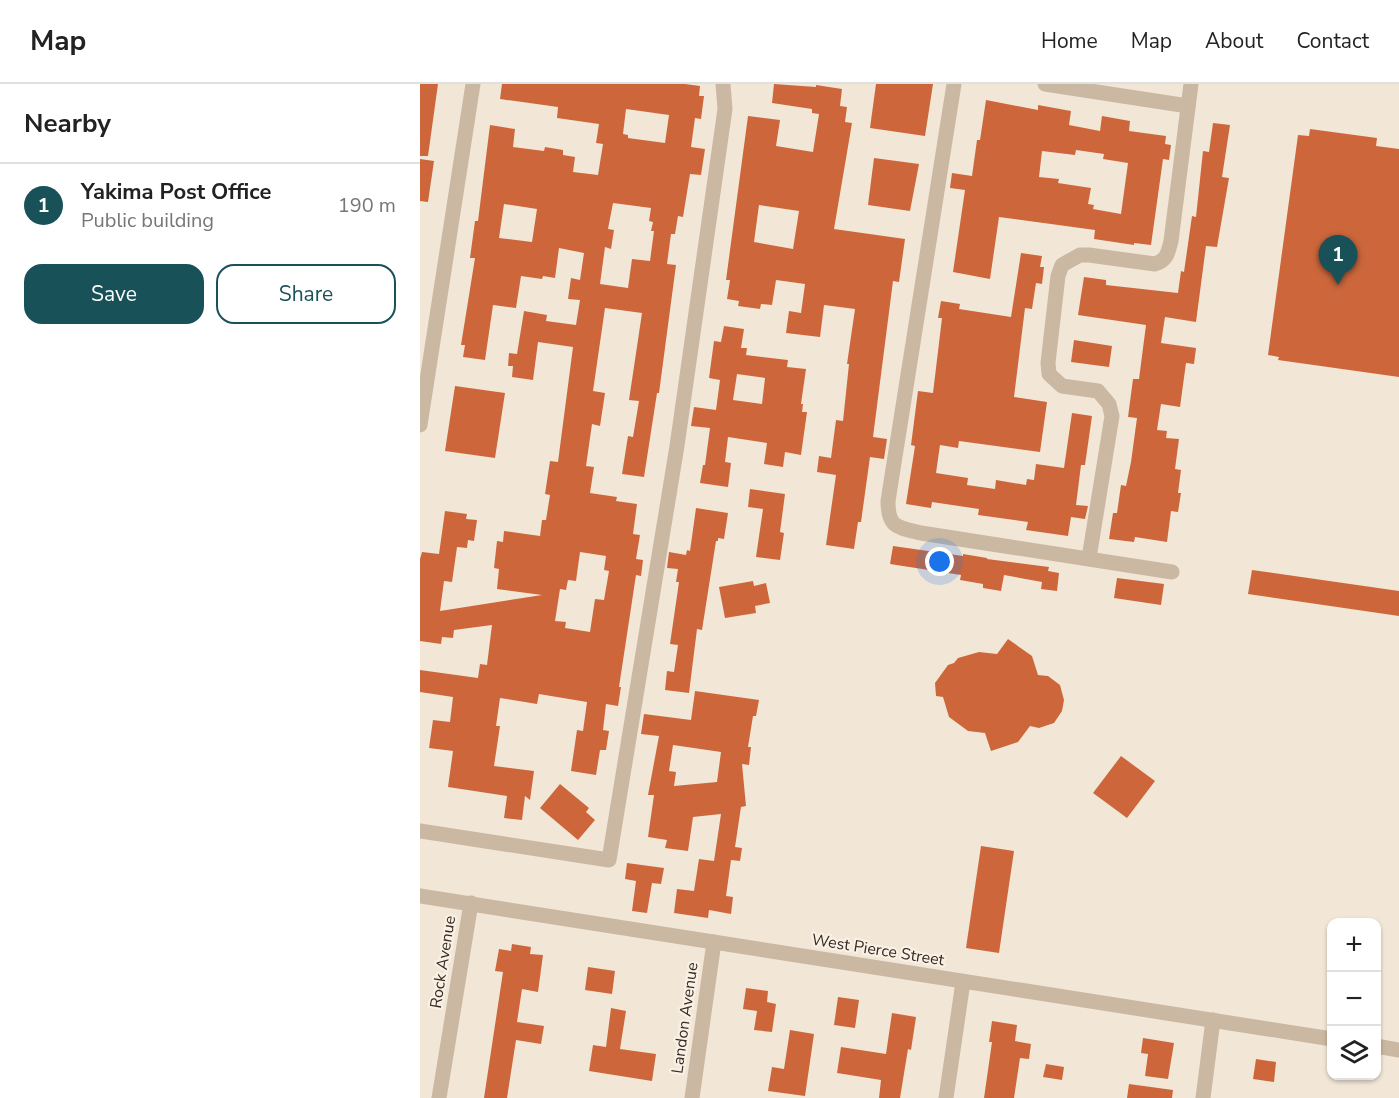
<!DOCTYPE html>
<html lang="en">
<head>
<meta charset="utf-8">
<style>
	:root { --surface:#fff; --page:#f2f2f2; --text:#222; --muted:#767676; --line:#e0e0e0; --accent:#195159 }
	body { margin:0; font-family:"Nunito Sans",sans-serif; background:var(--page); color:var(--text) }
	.controls { position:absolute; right:18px; bottom:18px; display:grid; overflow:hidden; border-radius:12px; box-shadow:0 2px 4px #0004 }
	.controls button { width:54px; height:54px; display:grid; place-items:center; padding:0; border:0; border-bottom:2px solid var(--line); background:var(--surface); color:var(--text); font:30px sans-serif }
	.you { position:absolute; left:520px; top:478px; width:21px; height:21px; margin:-15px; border:4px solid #fff; border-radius:50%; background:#1a73e8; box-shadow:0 0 0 9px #1a73e833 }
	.badge { display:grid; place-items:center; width:39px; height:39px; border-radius:50%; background:var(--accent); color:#fff; font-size:20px; font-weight:700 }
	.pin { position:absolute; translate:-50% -50px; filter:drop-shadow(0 2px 3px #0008) }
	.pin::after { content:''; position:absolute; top:32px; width:21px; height:18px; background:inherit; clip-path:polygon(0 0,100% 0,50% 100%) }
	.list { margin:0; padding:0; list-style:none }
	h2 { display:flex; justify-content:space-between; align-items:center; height:78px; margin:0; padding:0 24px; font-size:26px }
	h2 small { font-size:20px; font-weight:400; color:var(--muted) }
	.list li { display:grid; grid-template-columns:39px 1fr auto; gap:18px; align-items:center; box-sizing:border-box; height:84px; padding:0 24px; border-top:2px solid var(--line) }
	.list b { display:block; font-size:22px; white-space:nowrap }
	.list p { margin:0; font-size:20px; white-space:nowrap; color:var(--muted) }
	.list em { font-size:20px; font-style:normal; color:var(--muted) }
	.actions { display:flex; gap:12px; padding:18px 24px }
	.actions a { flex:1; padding:14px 0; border:2px solid var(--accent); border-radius:18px; text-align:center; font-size:21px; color:var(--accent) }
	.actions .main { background:var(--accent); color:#fff }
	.icon { flex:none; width:33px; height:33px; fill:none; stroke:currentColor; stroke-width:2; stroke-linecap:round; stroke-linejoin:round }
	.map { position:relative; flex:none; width:979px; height:1014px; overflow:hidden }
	header { display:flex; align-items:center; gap:36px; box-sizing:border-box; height:84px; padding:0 30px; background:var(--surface); border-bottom:2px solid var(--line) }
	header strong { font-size:28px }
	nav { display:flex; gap:33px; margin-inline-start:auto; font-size:21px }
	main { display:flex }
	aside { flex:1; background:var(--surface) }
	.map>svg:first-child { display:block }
</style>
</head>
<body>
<header>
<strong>Map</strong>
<nav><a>Home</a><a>Map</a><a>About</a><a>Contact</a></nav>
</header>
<main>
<aside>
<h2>Nearby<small></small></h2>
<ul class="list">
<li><span class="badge">1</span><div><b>Yakima Post Office</b><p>Public building</p></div><em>190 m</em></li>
</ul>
<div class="actions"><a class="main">Save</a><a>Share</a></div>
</aside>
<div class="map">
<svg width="979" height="1014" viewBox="0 0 979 1014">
	<rect width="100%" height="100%" fill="#f2e7d7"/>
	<!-- building -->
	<g fill="#cd673b" fill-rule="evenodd">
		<path d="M0,0h18l-10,72h-8z"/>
		<path d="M82,0h183l15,2 -1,10h5l-3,23 -6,-1 -4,29 14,2 -4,26 -11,-1 -7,43 -5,-1 -3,18h-4l-4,30 9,1 -17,128h-2l-13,84 -22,-3 6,-38 5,1 6,-36 -10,-1 13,-87 -37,-5 -12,83 12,2 -5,33 -8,-2 -6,42 8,1 -4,26 27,4 -1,4 21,3 -4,30 7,1 -4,24 7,1 -2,16 -5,-1 -17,112h2l-3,19 -12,-2 -3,26 6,1 -3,19h-6l-4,25 -25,-4 6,-41 6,1 4,-29 -48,-8 -2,10 -37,-6 -4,28h4l-6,40 40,5 -4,29 -5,-4 -3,24 -18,-2 3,-22 -59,-9 5,-36 -24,-3 4,-28 17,2 3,-25 -33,-5v-22l58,8 2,-14 7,1 5,-40 -38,5 -1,8 -11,-1 -1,7 -21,-3v-82l2,-7 17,2 6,-43 22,3 -1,5 11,1 -3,21 -6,-1 -1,8 -10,-1 -5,35 -8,-1 -4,30 102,-16 -45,-6 2,-20 -5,-1 3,-27 6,1 1,-11 36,5 2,-16h4l4,-25 -5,-1 5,-33 8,1 15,-115 -35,-5 -5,38 -21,-3 1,-11h-5l1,-13 8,1 7,-43 23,4 -1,6 30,4 4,-25 -12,-1 3,-21 9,2 4,-27 -25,-5 -4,30 -12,-2 -1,3 -21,-3 -5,32 -23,-3 -8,55 -22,-3 2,-12h-4l14,-87h-5l5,-37h3l12,-96 25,4 -2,18 31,4 1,-4 18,3v5l12,2 -2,15 25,3 5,-31 -7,-1 3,-19 -42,-6 1,-11 -58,-8zM206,25l43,6 -4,28 -37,-5v-3l-5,-1zM193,119l38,5 -2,13 4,1 -2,9h3l-4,30 -18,-2 -4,29 -28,-4 5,-37 6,2 3,-19 -6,-1zM84,120l33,5 -5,33 -33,-4zM160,468l26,4 -2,14 5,1 -5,29 -9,-1 -5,33 -25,-4 1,-6 -11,-1 5,-32 6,1 2,-10 8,1z"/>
		<path d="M354,0l42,3v-2l26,4 -2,17 7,1 -2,15 7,1 -18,106 71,10 -6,43 -6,-1 -20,156 14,2 -3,20 -14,-2 -9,65h-3l-4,27 -28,-4 10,-70 -19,-3 2,-16 12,2 5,-38 7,1 6,-57h-2l8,-55 -31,-4 -4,32 -34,-4 3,-22 12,2 4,-29 -29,-4 -4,25 -11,-1 -1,5 -22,-3 1,-5 -12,-2 3,-19h-4l22,-164 32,4 -4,26 37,6 6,-38 -7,-1v-4l-40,-6zM339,121l40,6 -6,38 -39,-7z"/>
		<path d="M456,0h57l-8,52 -55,-8z"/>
		<path d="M566,16l52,10v-5l33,6 -2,14 31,6 2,-15 28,5 -1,10 37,5 -1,8 6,1 -2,15 -6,-1 -12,86 -17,-2v2l-40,-6 1,-9 -96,-13 -9,62 -37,-7 12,-82 -15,-2 2,-15 20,3 5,-36h3zM656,66l28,4 -1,5 25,4 -7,51 -28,-5 1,-4 -6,-1 3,-16 -33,-5 1,-4 -20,-2 3,-26 33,4z"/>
		<path d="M793,39l17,2 -8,52 7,1 -12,69 -11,-1 -10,76 -31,-5 -4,26 35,5 -2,16 -8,-1 -6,44 -19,-3 -4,26 10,1 -1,7 13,1 -4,30 6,1 -3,23h3l-3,19 -7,-1 -4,31 -32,-5 -1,5 -25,-3 4,-26h4l4,-28 5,1 5,-24 6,-44 -9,-1 5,-38h6l7,-54 -68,-10 6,-38 22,3v5l72,8 3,-22 3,1 8,-56 4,1 7,-66 6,1z"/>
		<path d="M890,45l67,9 -1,8 23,3v228l-121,-17 1,-3 -11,-2 30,-220 11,1z"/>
		<path d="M454,74l45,6 -9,47 -42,-6z"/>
		<path d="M0,75l14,2 -6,41 -8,-1z"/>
		<path d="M601,169l21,3 -2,11h4l-2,17 -6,-1 -4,26 -7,-1 -11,89 33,5 -7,50 -81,-11 -1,7 -18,-3 -4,28 32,5 -1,7 28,4 1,-9 30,5 1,-6 7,1 2,-16 28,4 8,-55 20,3 -7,49h-4l-5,40 12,1 -3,13 -14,-2 -3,19 -42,-6 2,-8 -50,-7 1,-6 -47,-7 -1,6 -25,-4 9,-58 -4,-1 7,-54 15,2 9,-75h-4l3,-17 19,3 -1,5 52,8z"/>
		<path d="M304,242l20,3 -3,19h6l-1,7 42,5 -1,7 19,2 -5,35h2l-1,8h5l-6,43 -16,-3 -2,15 -19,-3 3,-21 -39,-6 -3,25 6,1 -3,24 -28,-4 3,-18h2l5,-37 -19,-2 3,-19 22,3 4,-30 -11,-2 5,-37 7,1zM317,290l28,4 -3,26 -29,-4z"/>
		<path d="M654,256l38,6 -3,21 -38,-5z"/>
		<path d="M35,302l50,7 -10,65 -50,-7z"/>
		<path d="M330,405l35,5 -5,38 4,1 -4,27 -24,-3 7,-48 -15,-2z"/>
		<path d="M276,424l32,5 -4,26 -6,-1v3h-2l-14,89 -5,-1 -8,64 -24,-3 2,-19 7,1 4,-27 -8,-1 9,-62h-3l2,-13 -11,-1 2,-16 17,3 1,-5 3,1z"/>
		<path d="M473,462l70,10v-2l24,4v1l62,8 -1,4 11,2 -2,18 -16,-2 1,-7 -38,-7 -3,16 -18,-3v-4l-23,-4 1,-5 -71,-11z"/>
		<path d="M832,486l147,21v25l-151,-22z"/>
		<path d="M697,494l47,6 -3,21 -47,-7z"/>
		<path d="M333,497l1,5 12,-3 4,20 -15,3 1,7 -31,5 -6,-31z"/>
		<path d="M588,555l24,17 6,19 10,1 12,9 4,15 -2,11 -8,12 -15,5 -9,-2 -12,16 -27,9 -6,-18 -17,-2 -19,-14 -6,-20 -7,-1 -1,-13 13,-18 6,-2 4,-5 21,-6 18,2z"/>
		<path d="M275,607l64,9 -3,16h-3l-5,31h3l-2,18 -7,-1 4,42 -5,1 -6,40 7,1 -2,13 -9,-1 -5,36 7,1 -2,17 -22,-4 -1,8 -34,-5 3,-24 17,2 5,-32 15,2 7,-47 -28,3 -5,34 -23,-3 2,-8 -19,-3 6,-42h-6l11,-59 -18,-2 3,-20 47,6zM253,661l48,7 -4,30 -43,4 2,-14 -7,-1z"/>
		<path d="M701,672l34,25 -28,37 -34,-25z"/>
		<path d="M140,700l29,24 -3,4 9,8 -17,20 -38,-32z"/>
		<path d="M561,762l33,5 -15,102 -33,-5z"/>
		<path d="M207,779l37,5 -3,16 -9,-1 -5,30 -15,-2 4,-30 -11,-2z"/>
		<path d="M92,860l19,3 -1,7 13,1 -5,37 -16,-3 -5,33 27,4 -3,18 -25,-4 -9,58h-23l19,-126 -8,-1 4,-22 12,2z"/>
		<path d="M168,883l27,4 -3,23 -27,-4z"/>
		<path d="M326,904l22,3 -1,11 9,2 -4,28 -18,-2 3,-19 -14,-2z"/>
		<path d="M418,913l21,3 -4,28 -21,-3z"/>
		<path d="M191,924l15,3 -6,38 36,5 -4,27 -63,-10 4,-26 13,2z"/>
		<path d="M472,929l24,4 -5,33 -3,-1 -8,49h-21l2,-18 -44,-7 4,-26 45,7z"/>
		<path d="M572,937l25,4 -2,16 16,3 -2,15 -9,-1 -6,40h-30l8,-56h-3z"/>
		<path d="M370,946l24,4 -9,62 -37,-5 4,-24 12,2z"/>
		<path d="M723,954l31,5 -6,36 -23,-3 3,-22 -7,-1z"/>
		<path d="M836,975l20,3 -2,20 -21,-3z"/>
		<path d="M626,980l18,3 -2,13 -19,-3z"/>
		<path d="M709,1000l44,6 -1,8h-45z"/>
	</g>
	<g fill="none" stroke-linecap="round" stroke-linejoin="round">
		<!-- minor -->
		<g stroke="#cbb8a3" stroke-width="15">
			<path d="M534,0l-66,417c0,27 9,26 33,32l251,39"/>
			<path d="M625,0l143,22"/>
			<path d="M0,341l53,-341"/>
			<path d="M669,474l23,-142 -3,-12 -11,-13 -36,-5 -13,-12 -1,-11 10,-87 4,-11 18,-10h9l66,9c12,-4 13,-11 16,-23l20,-157"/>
			<path d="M0,747l189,29 68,-414 48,-337 -2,-25"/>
			<path d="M0,812l912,143"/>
			<path d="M956,962l23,4"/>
			<path d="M19,1014l32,-195"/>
			<path d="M272,1014l22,-156"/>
			<path d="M526,1014l17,-116"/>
			<path d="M783,1014l10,-78"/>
		</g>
	</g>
	<g text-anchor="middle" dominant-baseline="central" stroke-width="4.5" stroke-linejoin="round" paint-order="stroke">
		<!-- street labels -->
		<g font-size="16" fill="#352b25" stroke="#faf1e4">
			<text transform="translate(458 866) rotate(9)">West Pierce Street</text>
			<text transform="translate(23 878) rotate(-81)">Rock Avenue</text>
			<text transform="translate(265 934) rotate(-82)">Landon Avenue</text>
		</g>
	</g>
</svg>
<div class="controls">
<button>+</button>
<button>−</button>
<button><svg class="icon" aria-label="layers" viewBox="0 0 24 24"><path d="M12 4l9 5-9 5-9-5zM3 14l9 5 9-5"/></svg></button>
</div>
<div class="you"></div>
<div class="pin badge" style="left:918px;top:201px">1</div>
</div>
</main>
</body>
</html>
